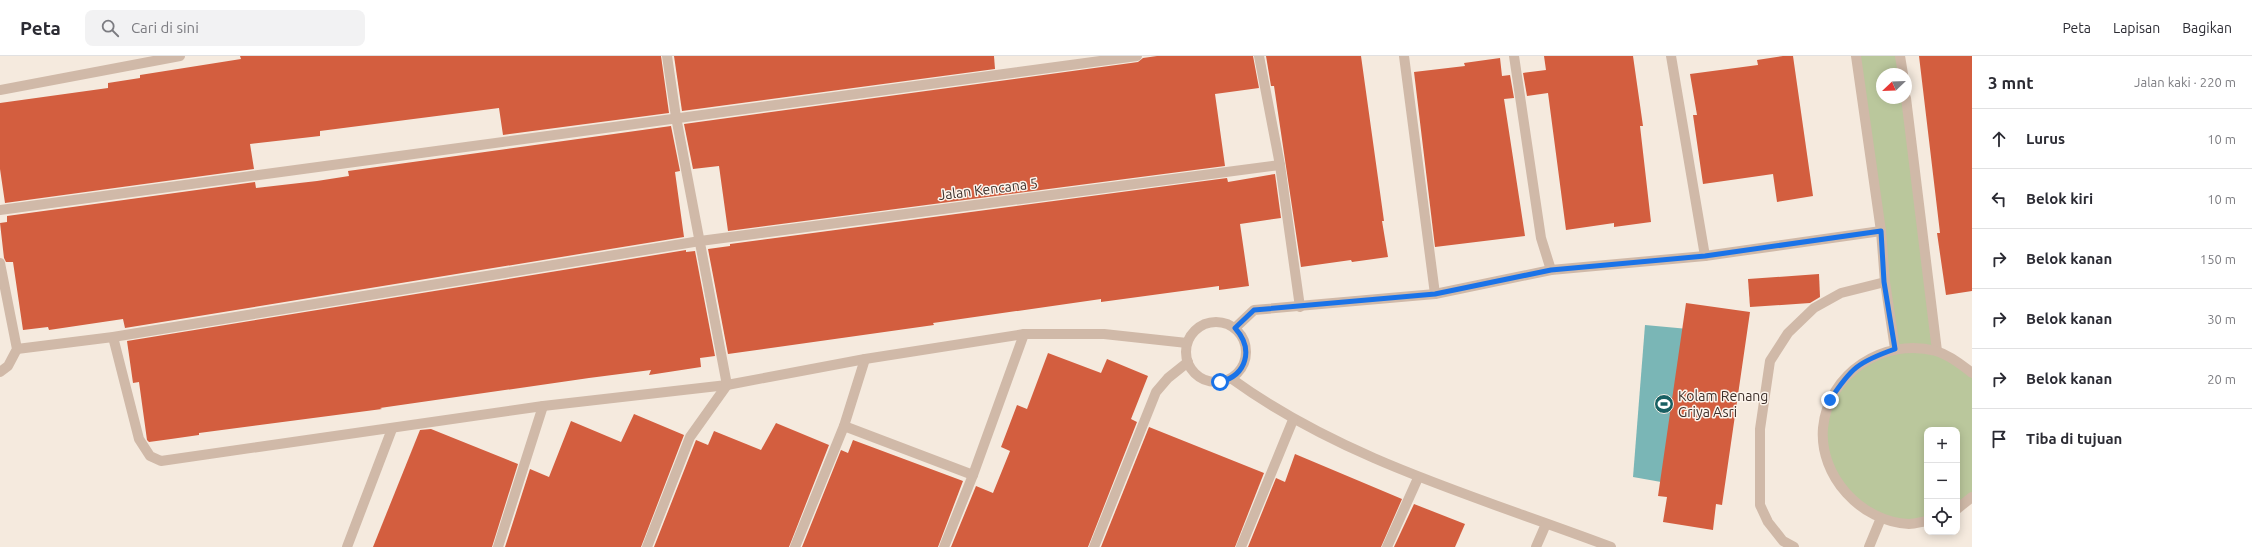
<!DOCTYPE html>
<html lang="id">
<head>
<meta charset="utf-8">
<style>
	:root { --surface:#fff; --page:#f2f2f3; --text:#2b2b33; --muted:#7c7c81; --line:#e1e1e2 }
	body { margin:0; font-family:Ubuntu,sans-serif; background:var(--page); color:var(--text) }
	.controls { position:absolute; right:12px; bottom:12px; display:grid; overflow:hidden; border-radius:8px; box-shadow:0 2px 10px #0003 }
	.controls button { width:36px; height:36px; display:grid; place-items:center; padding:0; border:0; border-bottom:1px solid var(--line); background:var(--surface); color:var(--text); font:20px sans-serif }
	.compass { position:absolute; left:1876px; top:12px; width:36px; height:36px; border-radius:50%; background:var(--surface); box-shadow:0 2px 10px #0003; rotate:247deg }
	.stop { position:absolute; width:12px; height:12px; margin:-9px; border:3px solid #1a73e8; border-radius:50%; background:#fff }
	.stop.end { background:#1a73e8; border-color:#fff; box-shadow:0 1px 4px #0008 }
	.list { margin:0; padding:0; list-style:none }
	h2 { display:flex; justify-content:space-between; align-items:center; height:52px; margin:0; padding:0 16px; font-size:17px }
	h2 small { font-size:13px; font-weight:400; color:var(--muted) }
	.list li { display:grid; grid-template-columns:26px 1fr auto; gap:12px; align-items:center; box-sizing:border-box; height:60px; padding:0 16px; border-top:1px solid var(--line) }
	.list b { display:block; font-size:15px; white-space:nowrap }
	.list em { font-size:13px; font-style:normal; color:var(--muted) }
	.icon { flex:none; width:22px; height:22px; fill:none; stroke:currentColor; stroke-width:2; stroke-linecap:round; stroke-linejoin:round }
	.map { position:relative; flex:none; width:1972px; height:491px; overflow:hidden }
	header { display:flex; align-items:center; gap:24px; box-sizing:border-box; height:56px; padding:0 20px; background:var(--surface); border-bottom:1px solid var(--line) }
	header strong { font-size:19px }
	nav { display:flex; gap:22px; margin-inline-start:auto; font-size:14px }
	.search { width:280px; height:36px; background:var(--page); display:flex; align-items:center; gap:10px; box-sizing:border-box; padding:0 14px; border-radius:8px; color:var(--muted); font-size:15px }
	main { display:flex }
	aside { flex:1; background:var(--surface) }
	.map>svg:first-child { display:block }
</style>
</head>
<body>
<header>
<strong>Peta</strong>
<div class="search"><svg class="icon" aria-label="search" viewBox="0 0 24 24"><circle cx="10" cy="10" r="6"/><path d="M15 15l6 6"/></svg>Cari di sini</div>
<nav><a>Peta</a><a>Lapisan</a><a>Bagikan</a></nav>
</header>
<main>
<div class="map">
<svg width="1972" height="491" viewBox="0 0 1972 491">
	<rect width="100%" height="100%" fill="#f5eade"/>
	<!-- green -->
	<path fill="#bac79c" d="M1856,0h44l3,18h-21v24h24l31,253 35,22v124l-15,12v-79h-30v91l-46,-3 -44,-36 -14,-54 23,-52 49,-27z"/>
	<!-- water -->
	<path fill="#7ab6b6" d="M1645,269l54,5 -21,155 -45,-8z"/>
	<!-- building -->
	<g fill="#d35e3f">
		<path d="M240,0h421l8,57 -166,22 -4,-27 -179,23v5l-70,8 4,25 -249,34 -5,-34v-66l108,-15v-5l32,-5v-3l101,-16z"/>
		<path d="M674,0h320l1,13 -313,42z"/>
		<path d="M1157,0h96l6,32 -44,6 10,72 -497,65 -9,-65 -26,3 -9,-45 454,-62 5,-4z"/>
		<path d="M1266,0h95l23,165h-2l6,36 -36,5 -1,-2 -50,7 -27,-181h-3z"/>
		<path d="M1544,0h89l10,70h-3l11,96 -37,5v-4l-48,7 -18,-137 -21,3 -4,-23 23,-3z"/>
		<path d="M1783,0h10l20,140 -36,6 -4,-28 -70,10 -10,-69h4l-7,-41 68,-9 -1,-5z"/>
		<path d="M1919,0h53v235l-26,4 -9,-62h3z"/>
		<path d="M1500,2l2,18 8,-1 4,23 -10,1 21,137 -90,11 -21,-175 51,-6 -1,-3z"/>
		<path d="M671,70l9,45 -5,1 9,65 -559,91 -2,-9 -74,11 -1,-3 -25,3 -10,-68h-7l-2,-4 -4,-35 7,-1v-6l248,-34 1,6 61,-7 32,-5 -1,-5z"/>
		<path d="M1275,118l6,44 -41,6 9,62 -30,4v-4l-118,16v-3l-168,24 1,2 -206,29 -20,-105 22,-3v-2l497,-66 1,4z"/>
		<path d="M686,194v2l9,-1 20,105 -15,2 1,9 -52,8 2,-5 -62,8 -209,30 2,1 -183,24v2l-28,4 -22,3 -2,-2 -8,-58 -6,1 -6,-42z"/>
		<path d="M1819,218l1,23 -10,6 -60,4 -2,-28z"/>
		<path d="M1686,247l64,9 -28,193 -6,-1 -3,26 -50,-8 4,-25 -9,-1z"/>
		<path d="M1048,297l53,20 6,-14 41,17 -17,43 6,3 -49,125h-137l25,-61 17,7 17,-42 -9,-4 16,-42 10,4z"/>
		<path d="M634,358l50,21 -43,112h-136l25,-78 19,8 22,-56 50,21z"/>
		<path d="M776,367l53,22 -40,102h-135l42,-107 12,5 6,-14 47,19z"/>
		<path d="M1149,371l115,46 -29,74h-134z"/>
		<path d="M431,373l87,35 -26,83h-119l47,-117z"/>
		<path d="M853,384l110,41 -25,66h-136l39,-97 7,3z"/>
		<path d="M1295,398l107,45 -21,48h-133l28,-69 9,4z"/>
		<path d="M1414,448l51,20 -10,23h-61z"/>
	</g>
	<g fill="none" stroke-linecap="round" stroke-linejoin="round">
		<!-- service -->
		<path stroke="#d0b9a8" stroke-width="10" d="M1794,491l-11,-6 -15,-19 -8,-17v-76l10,-68 18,-28 26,-25 27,-15 44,-11"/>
		<!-- minor -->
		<g stroke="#d0b9a8" stroke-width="10">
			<path d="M1259,0l21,109 20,142"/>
			<path d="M1404,0l31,238"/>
			<path d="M1514,0l27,182 10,32"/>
			<path d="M1671,0l34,200"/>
			<path d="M1856,0l25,175 4,51 10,67"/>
			<path d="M1900,0l3,18"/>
			<path d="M0,34l180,-34"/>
			<path d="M1906,42l31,253"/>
			<path d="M0,154l1137,-154"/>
			<path d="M0,207l17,86 -9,17 -8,6"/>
			<circle cx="1216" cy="296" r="30"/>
			<path d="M1235,272l19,-18 181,-16 116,-24 154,-14 176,-25"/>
			<path d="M113,281l26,102 11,17 11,5 382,-55 184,-21 138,-26 159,-25h80l83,9"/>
			<path d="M17,293l96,-12 587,-96 580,-76"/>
			<path d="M1232,323c113,82 250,119 379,168"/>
			<path d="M844,370l129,49"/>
			<path d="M347,491l45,-118"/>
			<path d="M498,491l45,-141"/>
			<path d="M647,491l43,-110 37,-52 -51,-268 -9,-61"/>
			<path d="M795,491l49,-121 21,-67"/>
			<path d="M944,491l29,-72 51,-141"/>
			<path d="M1094,491l62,-155 12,-14 20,-16"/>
			<path d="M1241,491l52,-127"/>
			<path d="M1387,491l31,-69"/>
			<path d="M1536,491l10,-23"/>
		</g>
		<!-- tertiary -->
		<g stroke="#d0b9a8" stroke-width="10">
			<path d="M1957,453l15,-12"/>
			<path d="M1927,465c-6,1 -12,3 -18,3 -48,-2 -90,-48 -86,-96 5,-55 61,-91 113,-77 13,4 25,13 36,22"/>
			<path d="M1869,491l12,-29"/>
		</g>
	</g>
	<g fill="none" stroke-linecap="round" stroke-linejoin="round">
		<!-- route -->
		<path stroke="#1a73e8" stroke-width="5" d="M1220,326c27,-7 34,-33 15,-54l19,-18 181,-16 116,-24 154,-14 176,-25 3,51 11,67c-37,13 -44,19 -65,51"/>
	</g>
	<!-- icons -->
	<defs>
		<symbol id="stadium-disc" viewBox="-11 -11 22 22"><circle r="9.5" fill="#196063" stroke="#fcf4ec"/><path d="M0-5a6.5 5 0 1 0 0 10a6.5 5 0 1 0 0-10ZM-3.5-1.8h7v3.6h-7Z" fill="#fff"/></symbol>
	</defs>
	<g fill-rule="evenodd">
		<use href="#stadium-disc" x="1653" y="337" width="22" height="22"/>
	</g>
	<g text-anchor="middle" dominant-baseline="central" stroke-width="3" stroke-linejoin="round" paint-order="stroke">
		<!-- street labels -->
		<g font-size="14" fill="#3c2e29" stroke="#fcf4ec">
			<text transform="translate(988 133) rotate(-7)">Jalan Kencana 5</text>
		</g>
		<!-- poi labels -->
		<g font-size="14" fill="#3c2e29" stroke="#fcf4ec" text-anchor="start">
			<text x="1678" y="340">Kolam Renang<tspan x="1678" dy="16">Griya Asri</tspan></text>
		</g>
	</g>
</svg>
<div class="controls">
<button>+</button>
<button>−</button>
<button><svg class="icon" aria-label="locate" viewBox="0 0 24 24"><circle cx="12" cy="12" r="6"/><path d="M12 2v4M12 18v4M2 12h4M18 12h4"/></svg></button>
</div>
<svg class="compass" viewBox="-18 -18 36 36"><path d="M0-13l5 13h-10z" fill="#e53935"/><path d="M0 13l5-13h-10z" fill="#7c7c81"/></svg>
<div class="stop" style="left:1220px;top:326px"></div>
<div class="stop end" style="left:1830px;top:344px"></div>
</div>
<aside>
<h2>3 mnt<small>Jalan kaki · 220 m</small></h2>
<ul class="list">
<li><svg class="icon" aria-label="ahead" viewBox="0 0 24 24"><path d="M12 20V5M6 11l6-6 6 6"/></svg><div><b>Lurus</b></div><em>10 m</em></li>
<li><svg class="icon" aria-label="left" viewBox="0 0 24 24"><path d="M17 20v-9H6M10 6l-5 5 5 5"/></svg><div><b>Belok kiri</b></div><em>10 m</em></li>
<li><svg class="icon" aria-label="right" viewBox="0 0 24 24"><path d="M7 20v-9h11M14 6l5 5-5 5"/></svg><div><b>Belok kanan</b></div><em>150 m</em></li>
<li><svg class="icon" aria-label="right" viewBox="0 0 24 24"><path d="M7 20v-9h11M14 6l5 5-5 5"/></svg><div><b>Belok kanan</b></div><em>30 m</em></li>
<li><svg class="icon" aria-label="right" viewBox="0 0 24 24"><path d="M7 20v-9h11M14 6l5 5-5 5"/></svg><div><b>Belok kanan</b></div><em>20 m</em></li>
<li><svg class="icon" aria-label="arrive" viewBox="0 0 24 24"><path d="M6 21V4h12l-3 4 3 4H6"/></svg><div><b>Tiba di tujuan</b></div></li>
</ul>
</aside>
</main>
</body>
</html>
